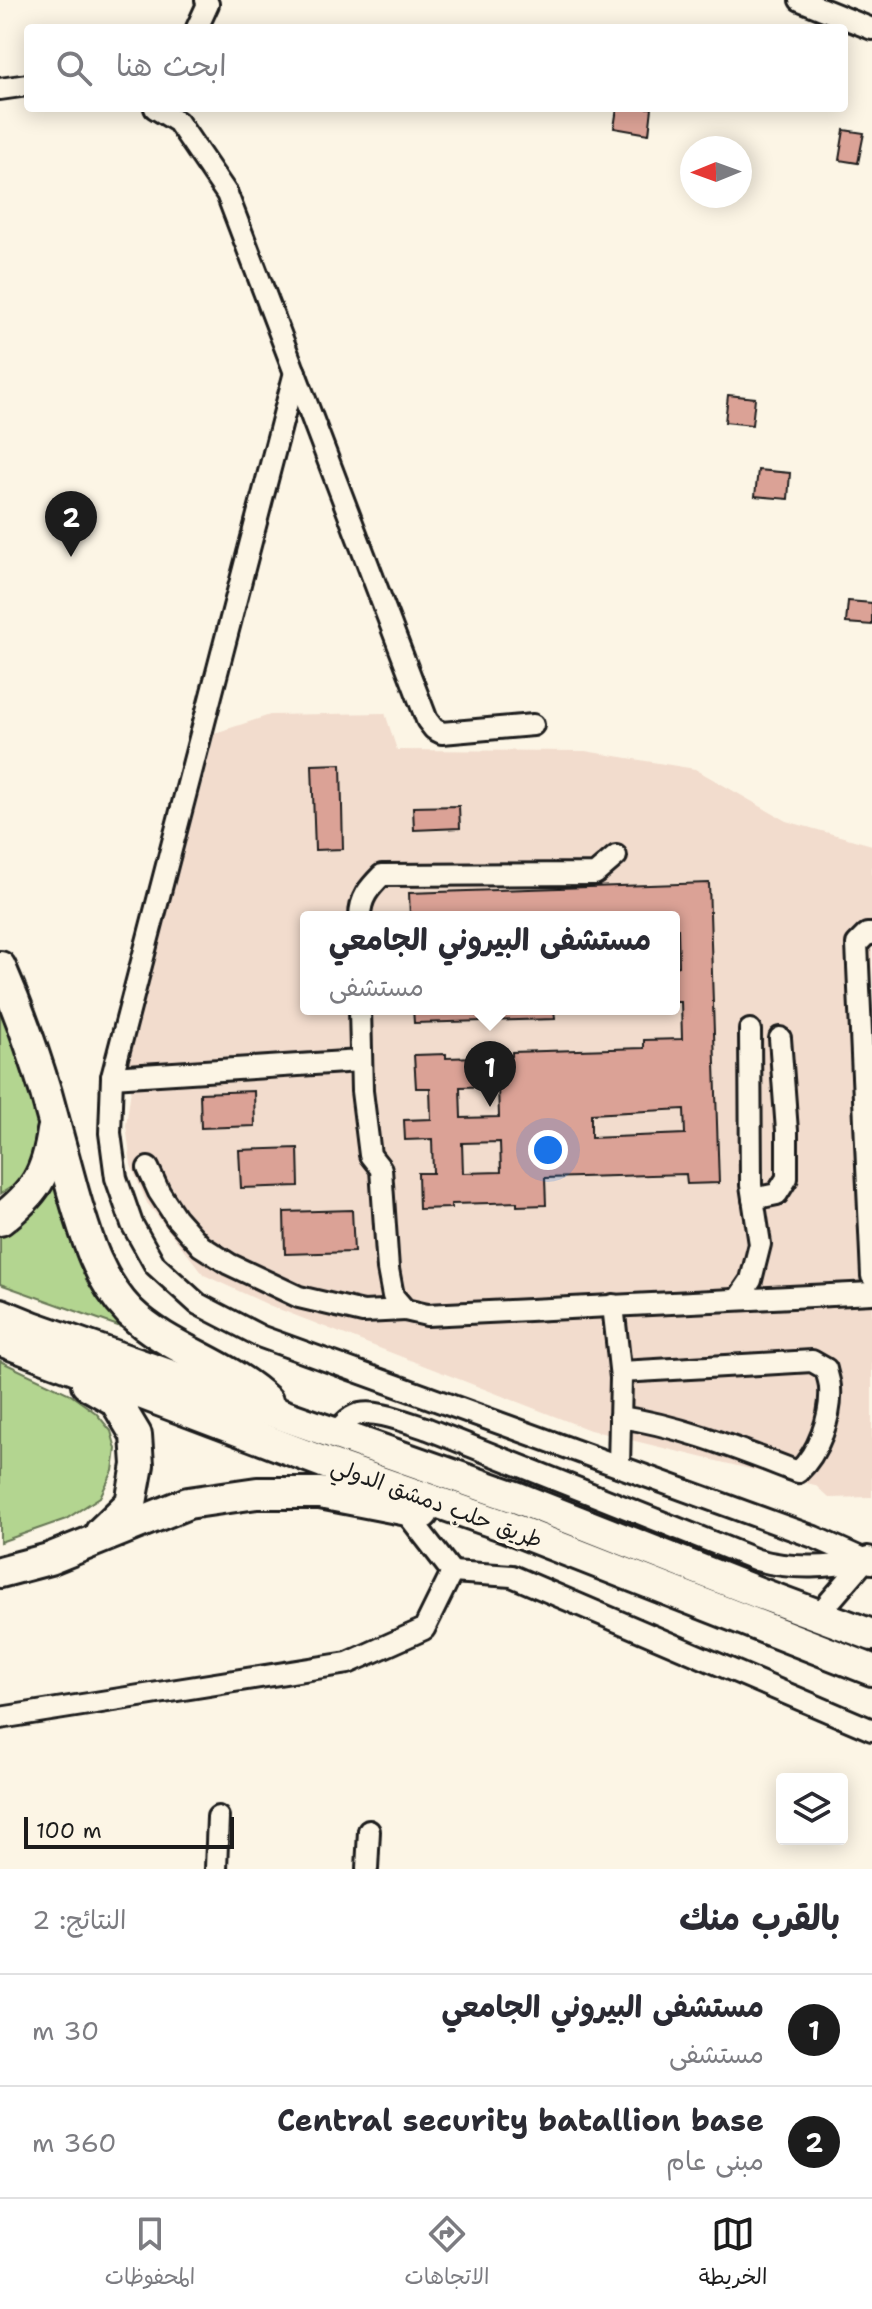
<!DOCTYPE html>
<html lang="ar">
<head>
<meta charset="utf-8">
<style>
	:root { --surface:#fff; --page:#f2f2f3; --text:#2b2b33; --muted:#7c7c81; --line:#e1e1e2; --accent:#1c1c1c }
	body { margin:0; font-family:"Shantell Sans","Playpen Sans Arabic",sans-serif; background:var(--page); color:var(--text); direction:rtl }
	.controls { position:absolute; right:24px; bottom:24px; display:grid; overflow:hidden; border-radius:8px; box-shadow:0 4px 20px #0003 }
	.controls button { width:72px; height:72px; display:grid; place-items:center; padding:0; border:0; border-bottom:2px solid var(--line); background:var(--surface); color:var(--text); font:40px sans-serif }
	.compass { position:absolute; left:680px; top:136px; width:72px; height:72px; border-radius:50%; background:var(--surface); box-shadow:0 4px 20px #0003; rotate:269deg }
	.scale { position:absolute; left:24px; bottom:20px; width:210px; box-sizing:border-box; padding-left:8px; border:4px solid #1c1c1c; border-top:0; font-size:22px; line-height:28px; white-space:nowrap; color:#1c1c1c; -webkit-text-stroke:6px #fcf5e5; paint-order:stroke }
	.you { position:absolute; left:548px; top:1150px; width:28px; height:28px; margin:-20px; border:6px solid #fff; border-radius:50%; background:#1a73e8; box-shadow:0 0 0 12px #1a73e833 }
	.badge { display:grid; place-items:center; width:52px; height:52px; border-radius:50%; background:var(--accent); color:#fff; font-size:26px; font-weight:700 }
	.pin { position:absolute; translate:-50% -66px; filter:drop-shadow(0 2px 4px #0008) }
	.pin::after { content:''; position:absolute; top:42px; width:28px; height:24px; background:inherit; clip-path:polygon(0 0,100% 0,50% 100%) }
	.popup { position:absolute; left:300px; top:911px; width:380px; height:104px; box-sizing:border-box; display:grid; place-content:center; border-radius:8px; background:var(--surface); filter:drop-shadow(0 2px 6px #0005); font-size:26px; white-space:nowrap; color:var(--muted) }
	.popup b { font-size:30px; color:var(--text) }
	.popup::after { content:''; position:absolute; left:50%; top:100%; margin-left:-16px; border:16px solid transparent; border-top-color:var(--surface) }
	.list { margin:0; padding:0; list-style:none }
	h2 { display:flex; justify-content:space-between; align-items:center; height:104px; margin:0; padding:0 32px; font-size:34px }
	h2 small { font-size:26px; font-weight:400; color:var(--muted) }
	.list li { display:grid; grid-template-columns:52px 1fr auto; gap:24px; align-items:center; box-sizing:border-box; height:112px; padding:0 32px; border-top:2px solid var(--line) }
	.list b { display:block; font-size:30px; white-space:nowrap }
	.list p { margin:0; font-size:26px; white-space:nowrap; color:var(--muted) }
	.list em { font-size:26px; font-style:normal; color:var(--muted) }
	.icon { flex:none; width:44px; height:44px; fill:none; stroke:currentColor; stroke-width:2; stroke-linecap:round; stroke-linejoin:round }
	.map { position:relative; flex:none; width:872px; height:1869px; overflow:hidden; direction:ltr }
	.search { position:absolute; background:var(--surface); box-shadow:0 4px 20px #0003; left:24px; right:24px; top:24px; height:88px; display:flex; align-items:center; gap:20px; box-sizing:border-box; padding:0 28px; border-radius:8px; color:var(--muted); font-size:30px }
	.sheet { height:328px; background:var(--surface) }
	nav { display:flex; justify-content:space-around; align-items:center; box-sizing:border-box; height:112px; border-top:2px solid var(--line); background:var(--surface); font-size:22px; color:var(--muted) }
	nav a { display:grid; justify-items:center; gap:4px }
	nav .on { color:var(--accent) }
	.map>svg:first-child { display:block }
</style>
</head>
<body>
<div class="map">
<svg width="872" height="1869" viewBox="0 0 872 1869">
	<rect width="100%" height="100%" fill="#fcf5e5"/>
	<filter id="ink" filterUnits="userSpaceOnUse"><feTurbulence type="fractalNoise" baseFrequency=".0125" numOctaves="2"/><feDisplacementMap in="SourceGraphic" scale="16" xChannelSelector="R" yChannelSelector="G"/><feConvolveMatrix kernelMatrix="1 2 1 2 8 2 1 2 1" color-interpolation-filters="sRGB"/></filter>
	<g filter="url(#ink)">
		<!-- built -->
		<path fill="#f2dccd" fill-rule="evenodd" d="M385,713l12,37 188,1 110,18 91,52 86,24v652l-43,1 -14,-13 -225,-55 -319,-124 -67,-31 -57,-72 -16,-38 -5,-40 5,-36 -3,-28 87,-328 55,-18zM306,917h368v92h-368z"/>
		<!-- green -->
		<g fill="#b3d590" stroke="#687856" stroke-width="2">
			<path d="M0,986l20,65 20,78 -3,26 -10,18 -14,13 -13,8z"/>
			<path d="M59,1173l23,78 98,97 -180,-64v-66z"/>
			<path d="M0,1361l68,32 28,20 15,18 5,18 -3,22 -13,26 -34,22 -66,23z"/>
		</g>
		<!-- building -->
		<g fill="#dba296" stroke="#1c1c1c" stroke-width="2" fill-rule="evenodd">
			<path d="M617,108h35l-3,26 -35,-6z"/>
			<path d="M844,130l20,3 -6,30 -19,-3z"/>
			<path d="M728,395l27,3 -3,27 -27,-3z"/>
			<path d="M758,470l32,3 -2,26 -33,-3z"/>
			<path d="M848,601l24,2v22l-26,-2z"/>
			<path d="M341,764l2,85 -28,1 -3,-85z"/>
			<path d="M459,806l1,22 -46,2 -1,-23z"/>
			<path d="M709,883l10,300 -32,1 -1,-10 -141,4 1,27 -29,1v-4l-26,1 -40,1v4l-32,1 -1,-36h15l-1,-34 -27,1 -1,-20 27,-1 -1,-31h-14l-2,-33 32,-1v4l66,-2v-4l132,-4v-8l38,-1 -1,-37h-7v-35l5,-1 -1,-37h-4v-12h-264l-1,-24zM498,1086l1,31 -38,1 -1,-31zM684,1109l1,25 -94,4v-24zM500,1142l1,30 -38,1 -1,-30z"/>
			<path d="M413,1009h141l1,10 -141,4z"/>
			<path d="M254,1091l1,35 -54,2 -1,-35z"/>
			<path d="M298,1148l1,38 -58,2 -2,-38z"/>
			<path d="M352,1210l2,42 -69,2 -1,-42z"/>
		</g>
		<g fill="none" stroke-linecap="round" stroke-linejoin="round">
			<defs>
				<g id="minor">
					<path d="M800,0l72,29"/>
					<path d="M197,28l11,-24 -2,-4"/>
					<path d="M0,89l28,-4"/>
					<path d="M155,108l23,14 49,72 200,526 7,9 8,4 91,-8"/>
					<path d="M295,372l-183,705 -2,56 6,45 16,46 23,41 43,39 64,33 552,200 58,26"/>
					<path d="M360,917c0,-19 9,-29 22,-42l213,-1 21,-18"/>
					<path d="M872,934h-5l-10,10 15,332"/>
					<path d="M360,1009l2,82 8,64 11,14 7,100 5,27 12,14 22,5 445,-22"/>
					<path d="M112,1077l248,-16"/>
					<path d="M148,1168l11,24 17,26 25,28 28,18 70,33 64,15 42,-2"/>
					<path d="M753,1199l24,-5 10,-16v-47l-7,-93"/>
					<path d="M738,1299l13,-19 9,-36 -9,-59 -1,-155"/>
					<path d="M613,1305l8,73 -2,88"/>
					<path d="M620,1417c62,9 120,33 178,55 20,-18 34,-56 32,-84 0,-6 -3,-13 -4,-19l-14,-8 -191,11"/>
					<path d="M335,1433c6,-6 12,-14 19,-17 18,-9 55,7 74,13l329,131c37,10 72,7 109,1"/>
					<path d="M452,1572l60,4 360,154"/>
					<path d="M818,1615l50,-58"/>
					<path d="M0,1718l348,-55 76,-34 28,-57 -48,-62"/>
					<path d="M216,1869l2,-52"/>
					<path d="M367,1869l2,-38"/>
				</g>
				<g id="highway">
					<path d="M0,967c18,41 33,83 46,126 9,33 18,66 27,99 13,44 24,86 57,120 39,38 97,51 137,89"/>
					<path d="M0,1220c35,-27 47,-45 53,-89"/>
					<path d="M0,1314l32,13 486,171 241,95 113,42"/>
					<path d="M0,1340l323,122 182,64 367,144"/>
					<path d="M87,1384l28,16 21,35 2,30 -7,38 -30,29"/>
					<path d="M0,1572l49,-13 139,-56 69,-10h63l103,20"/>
				</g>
			</defs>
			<!-- minor casing -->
			<use href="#minor" stroke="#1c1c1c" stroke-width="26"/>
			<!-- highway casing -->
			<use href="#highway" stroke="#1c1c1c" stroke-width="36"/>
			<!-- minor -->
			<use href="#minor" stroke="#fcf5e5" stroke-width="20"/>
			<!-- highway -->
			<use href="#highway" stroke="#fcf5e5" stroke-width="30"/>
		</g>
	</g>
	<g text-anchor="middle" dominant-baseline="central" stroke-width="8" stroke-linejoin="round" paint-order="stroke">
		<!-- street labels -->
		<g font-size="22" fill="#1c1c1c" stroke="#fcf5e5">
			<text transform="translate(437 1503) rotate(20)">طريق حلب دمشق الدولي</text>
		</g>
	</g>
</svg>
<div class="controls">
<button><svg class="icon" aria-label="layers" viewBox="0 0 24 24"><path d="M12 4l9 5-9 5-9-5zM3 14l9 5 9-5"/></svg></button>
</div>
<svg class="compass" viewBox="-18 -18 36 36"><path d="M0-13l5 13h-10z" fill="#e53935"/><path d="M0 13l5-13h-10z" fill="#7c7c81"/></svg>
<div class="scale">100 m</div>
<div class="you"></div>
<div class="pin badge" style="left:490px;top:1107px">1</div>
<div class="popup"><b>مستشفى البيروني الجامعي</b>مستشفى</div>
<div class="pin badge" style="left:71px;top:557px">2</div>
<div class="search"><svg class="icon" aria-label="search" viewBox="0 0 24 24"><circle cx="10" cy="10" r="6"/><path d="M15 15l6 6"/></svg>ابحث هنا</div>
</div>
<section class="sheet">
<h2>بالقرب منك<small>النتائج: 2</small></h2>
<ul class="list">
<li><span class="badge">1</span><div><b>مستشفى البيروني الجامعي</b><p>مستشفى</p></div><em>30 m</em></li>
<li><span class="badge">2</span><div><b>Central security batallion base</b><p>مبنى عام</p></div><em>360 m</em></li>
</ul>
</section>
<nav>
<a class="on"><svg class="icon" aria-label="map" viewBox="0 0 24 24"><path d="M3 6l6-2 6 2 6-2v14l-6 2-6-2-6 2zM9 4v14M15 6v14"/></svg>الخريطة</a>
<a><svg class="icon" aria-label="directions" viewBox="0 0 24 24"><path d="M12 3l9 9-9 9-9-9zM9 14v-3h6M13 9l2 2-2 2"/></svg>الاتجاهات</a>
<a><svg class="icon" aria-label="saved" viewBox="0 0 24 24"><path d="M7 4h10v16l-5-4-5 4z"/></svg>المحفوظات</a>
</nav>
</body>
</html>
